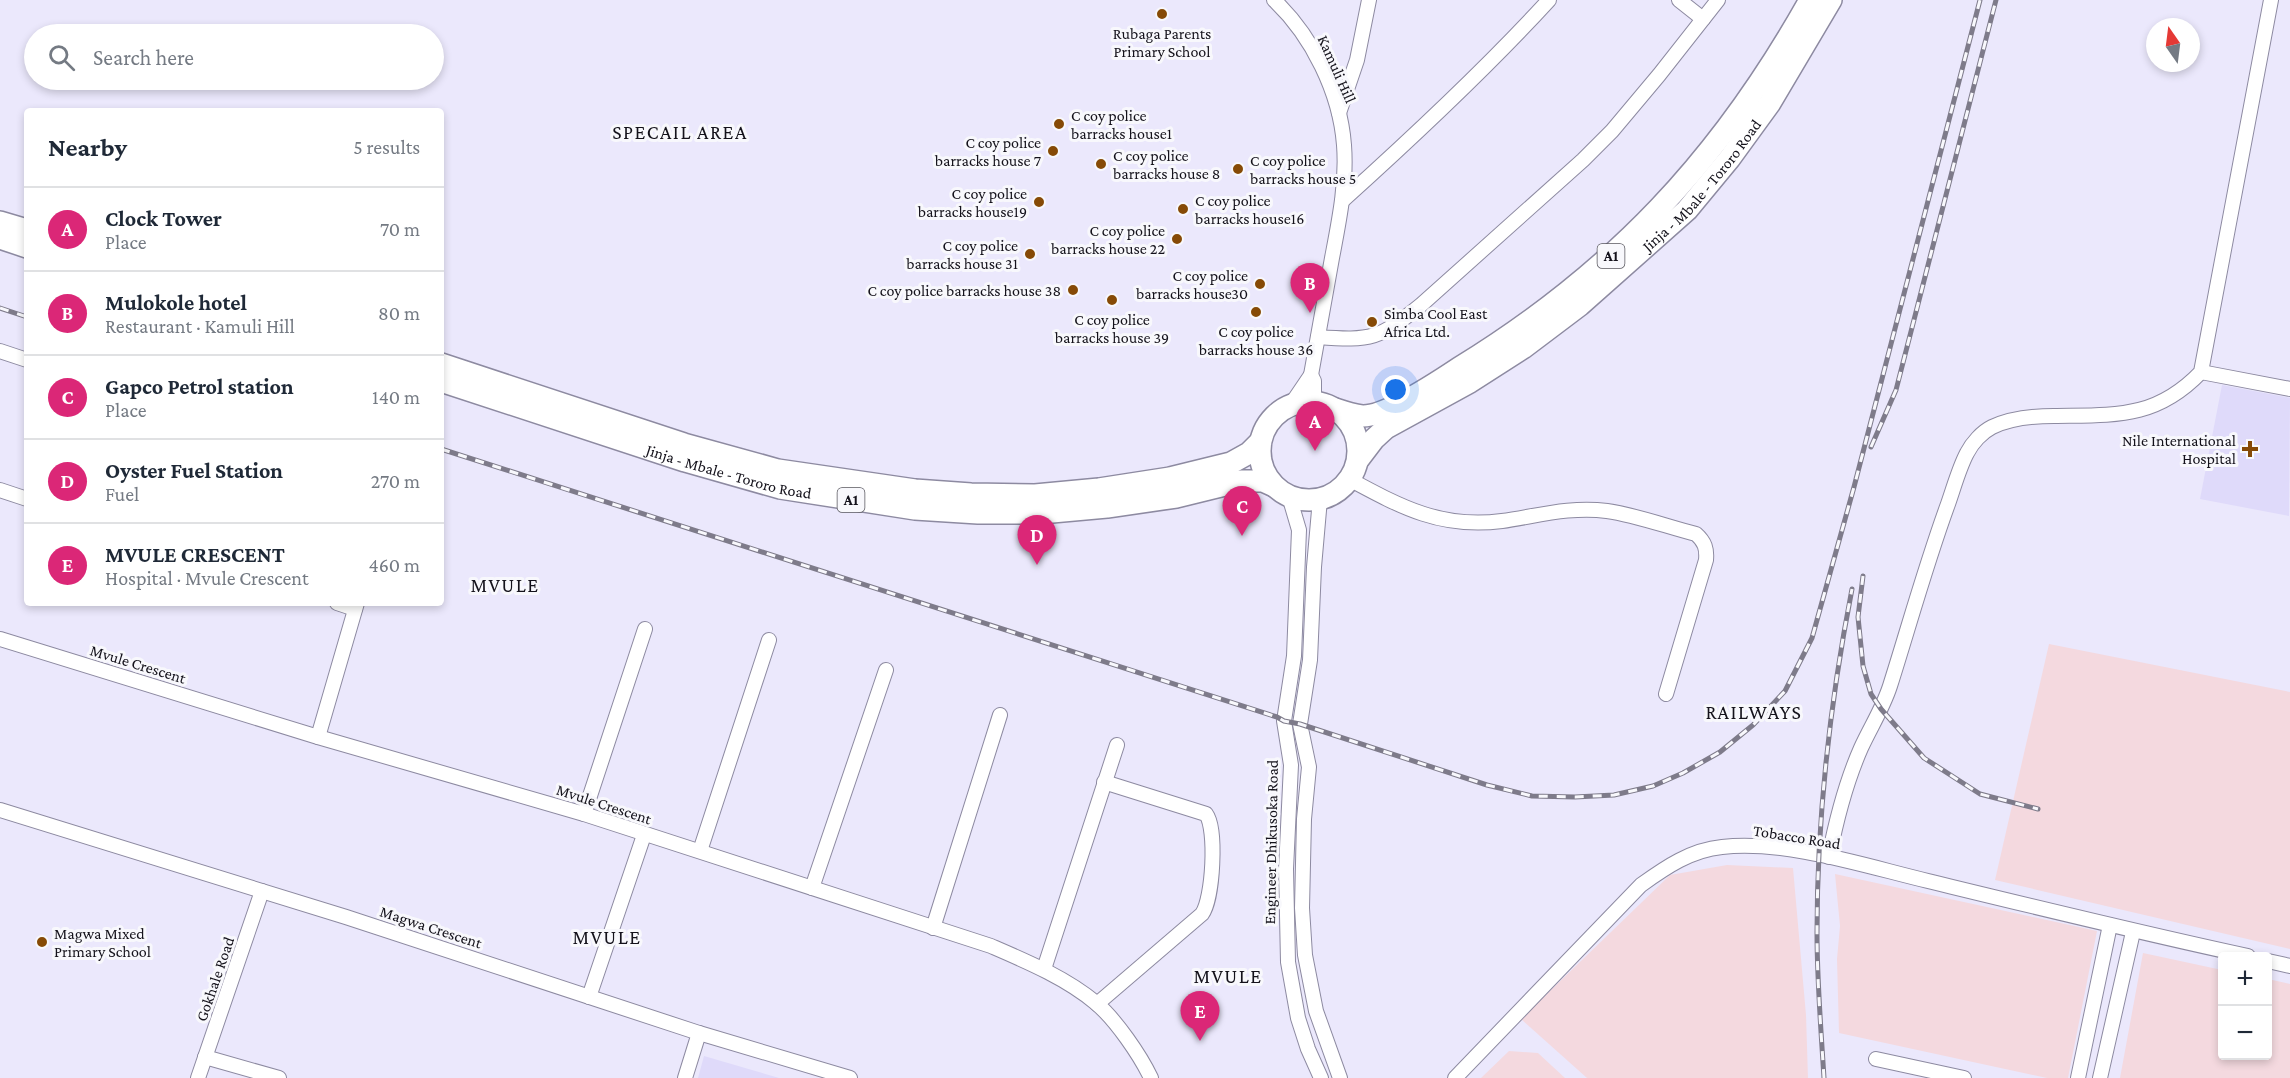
<!DOCTYPE html>
<html lang="en">
<head>
<meta charset="utf-8">
<style>
	:root { --surface:#fff; --page:#f6f6f7; --text:#1f2937; --muted:#747a83; --line:#e0e1e3; --accent:#db2777 }
	body { margin:0; font-family:"Crimson Pro",serif; background:var(--page); color:var(--text) }
	.controls { position:absolute; right:18px; bottom:18px; display:grid; overflow:hidden; border-radius:6px; box-shadow:0 3px 9px #0003 }
	.controls button { width:54px; height:54px; display:grid; place-items:center; padding:0; border:0; border-bottom:2px solid var(--line); background:var(--surface); color:var(--text); font:30px sans-serif }
	.compass { position:absolute; left:2146px; top:18px; width:54px; height:54px; border-radius:50%; background:var(--surface); box-shadow:0 3px 9px #0003; rotate:346deg }
	.you { position:absolute; left:1396px; top:390px; width:21px; height:21px; margin:-15px; border:4px solid #fff; border-radius:50%; background:#1a73e8; box-shadow:0 0 0 9px #1a73e833 }
	.badge { display:grid; place-items:center; width:39px; height:39px; border-radius:50%; background:var(--accent); color:#fff; font-size:20px; font-weight:700 }
	.pin { position:absolute; translate:-50% -50px; filter:drop-shadow(0 2px 3px #0008) }
	.pin::after { content:''; position:absolute; top:32px; width:21px; height:18px; background:inherit; clip-path:polygon(0 0,100% 0,50% 100%) }
	.list { margin:0; padding:0; list-style:none }
	h2 { display:flex; justify-content:space-between; align-items:center; height:78px; margin:0; padding:0 24px; font-size:26px }
	h2 small { font-size:20px; font-weight:400; color:var(--muted) }
	.list li { display:grid; grid-template-columns:39px 1fr auto; gap:18px; align-items:center; box-sizing:border-box; height:84px; padding:0 24px; border-top:2px solid var(--line) }
	.list b { display:block; font-size:22px; white-space:nowrap }
	.list p { margin:0; font-size:20px; white-space:nowrap; color:var(--muted) }
	.list em { font-size:20px; font-style:normal; color:var(--muted) }
	.icon { flex:none; width:33px; height:33px; fill:none; stroke:currentColor; stroke-width:2; stroke-linecap:round; stroke-linejoin:round }
	.map { position:relative; flex:none; width:2290px; height:1078px; overflow:hidden }
	.search { position:absolute; background:var(--surface); box-shadow:0 3px 9px #0003; left:24px; top:24px; width:420px; height:66px; display:flex; align-items:center; gap:15px; box-sizing:border-box; padding:0 21px; border-radius:33px; color:var(--muted); font-size:22px }
	.panel { position:absolute; background:var(--surface); box-shadow:0 3px 9px #0003; left:24px; top:108px; width:420px; height:498px; border-radius:6px }
	.map>svg:first-child { display:block }
</style>
</head>
<body>
<div class="map">
<svg width="2290" height="1078" viewBox="0 0 2290 1078">
	<rect width="100%" height="100%" fill="#ebe8fc"/>
	<!-- industrial -->
	<g fill="#f4d9df">
		<path d="M2049,644l241,48v257l-295,-69z"/>
		<path d="M1727,865l66,3 13,147 2,63h-221l-66,-59 149,-144z"/>
		<path d="M1835,874l262,57 -29,147h-21l-208,-45 -2,-74 3,-33z"/>
		<path d="M2143,953l79,17v86h46v-77l22,5v94h-170z"/>
		<path d="M1509,1051l29,2 27,25h-84z"/>
	</g>
	<!-- built -->
	<g fill="#dfdafa">
		<path d="M2222,385l68,13 -1,118 -89,-17z"/>
		<path d="M704,1056l75,22h-81z"/>
	</g>
	<g fill="none" stroke-linecap="round" stroke-linejoin="round">
		<defs>
			<g id="minor">
				<path d="M1274,0c38,36 66,92 70,145 3,38 -5,76 -12,113 -7,39 -14,78 -21,117"/>
				<path d="M1679,0l24,19"/>
				<path d="M1339,113l18,-53 12,-60"/>
				<path d="M1342,201c71,-64 142,-130 207,-201"/>
				<path d="M1318,337c54,4 61,2 103,-32l162,-145 29,-29 47,-56 59,-75"/>
				<path d="M0,351l27,9"/>
				<path d="M2201,372l89,17"/>
				<path d="M1290,406l21,-31 3,6v21"/>
				<path d="M1349,479c52,28 92,50 153,42 35,-5 69,-15 105,-10 29,4 61,16 89,23 9,8 11,15 10,26l-40,134"/>
				<path d="M0,490l27,9"/>
				<path d="M1289,496l10,34 -5,126 -10,65 7,44 -5,104 2,93 10,56 10,31 13,29"/>
				<path d="M1320,499l-6,68 -4,93 -10,64 9,43 -5,52 -2,89 3,47 11,56 24,67"/>
				<path d="M337,603l18,6"/>
				<path d="M0,639l318,98 266,77 407,132c37,16 75,32 105,57 20,17 44,52 55,75"/>
				<path d="M318,737l39,-134"/>
				<path d="M0,810l346,107 353,116 151,45"/>
				<path d="M584,814l61,-185"/>
				<path d="M700,851l69,-211"/>
				<path d="M1829,857c7,-36 17,-75 32,-109 9,-20 22,-40 29,-62 19,-60 36,-122 58,-182 6,-17 11,-36 19,-51 5,-10 15,-21 25,-26 19,-9 41,-11 62,-11 61,-1 102,3 147,-44l70,-372"/>
				<path d="M812,888l74,-218"/>
				<path d="M933,928l67,-213"/>
				<path d="M2268,961l22,5"/>
				<path d="M1044,969l73,-224"/>
				<path d="M589,997l55,-162"/>
				<path d="M1097,1004l105,-90c11,-15 15,-85 4,-100l-102,-32"/>
				<path d="M205,1057l74,21"/>
				<path d="M1876,1059l88,19"/>
				<path d="M198,1078l64,-187"/>
				<path d="M685,1078l14,-45"/>
				<path d="M1455,1078l186,-193c25,-18 50,-35 81,-38 65,-7 143,19 206,34 107,26 213,52 320,75"/>
				<path d="M2078,1078l32,-153"/>
				<path d="M2100,1078l33,-146"/>
			</g>
			<g id="highway">
				<path d="M0,222l27,8"/>
				<path d="M0,238l27,9"/>
				<path d="M441,364l243,80 94,26 137,20 56,4 64,1 64,-6 71,-11 61,-15 18,-10 11,-11"/>
				<path id="s1" d="M441,381l244,80 95,27 135,21 63,4h63l66,-6 69,-10 65,-16h22l11,5"/>
				<circle cx="1309" cy="451" r="49"/>
				<path d="M1335,409c9,3 18,6 27,7 23,1 76,-34 97,-48 155,-95 262,-209 351,-368"/>
				<path id="s2" d="M1358,460l16,-21 12,-11 84,-46 53,-34 57,-43 107,-95 43,-52 40,-55 61,-103"/>
			</g>
		</defs>
		<!-- minor casing -->
		<use href="#minor" stroke="#8d8aa1" stroke-width="16"/>
		<!-- highway casing -->
		<use href="#highway" stroke="#8d8aa1" stroke-width="24"/>
		<!-- minor -->
		<use href="#minor" stroke="#fff" stroke-width="14"/>
		<!-- highway -->
		<use href="#highway" stroke="#fff" stroke-width="21"/>
		<defs>
			<g id="rail">
				<path d="M0,308l27,9"/>
				<path d="M1871,447l25,-57 100,-390"/>
				<path d="M441,449l836,268 7,4 16,3 187,61 45,11 43,1 39,-2 39,-9 30,-13 37,-21 33,-27 32,-34 27,-53 42,-151 126,-487"/>
				<path d="M1863,576l-5,41 5,49 8,28 10,15 43,49 56,36 58,15"/>
				<path d="M1824,1078c-3,-48 -7,-97 -7,-145 0,-115 13,-231 35,-344"/>
			</g>
		</defs>
		<!-- rail casing -->
		<use href="#rail" stroke="#7e7b8a" stroke-width="5"/>
		<!-- rail -->
		<use href="#rail" stroke="#f8f8fc" stroke-width="3" stroke-dasharray="9" stroke-linecap="butt"/>
	</g>
	<!-- markers -->
	<g fill="#864a06" stroke="#f8f8fc" stroke-width="2">
		<circle cx="1162" cy="14" r="6"/>
		<circle cx="1059" cy="124" r="6"/>
		<circle cx="1053" cy="151" r="6"/>
		<circle cx="1101" cy="164" r="6"/>
		<circle cx="1238" cy="169" r="6"/>
		<circle cx="1039" cy="202" r="6"/>
		<circle cx="1183" cy="209" r="6"/>
		<circle cx="1177" cy="239" r="6"/>
		<circle cx="1030" cy="254" r="6"/>
		<circle cx="1260" cy="284" r="6"/>
		<circle cx="1073" cy="290" r="6"/>
		<circle cx="1112" cy="300" r="6"/>
		<circle cx="1256" cy="312" r="6"/>
		<circle cx="1372" cy="322" r="6"/>
		<path d="M2247 440h6v6h6v6h-6v6h-6v-6h-6v-6h6z"/>
		<circle cx="42" cy="942" r="6"/>
	</g>
	<g text-anchor="middle" dominant-baseline="central" stroke-width="6" stroke-linejoin="round" paint-order="stroke">
		<!-- shield labels -->
		<g fill="#f8f8fc" stroke="#58575e" stroke-width="1.5">
			<rect x="1597.5" y="244" width="27" height="24" rx="4.5"/>
			<rect x="837.5" y="488" width="27" height="24" rx="4.5"/>
		</g>
		<g font-size="15" font-weight="bold" fill="#14121b">
			<text x="1611" y="256">A1</text>
			<text x="851" y="500">A1</text>
		</g>
		<!-- poi labels -->
		<g font-size="16" fill="#14121b" stroke="#f8f8fc" text-anchor="end">
			<text x="1162" y="33" text-anchor="middle">Rubaga Parents<tspan x="1162" dy="18">Primary School</tspan></text>
			<text x="1071" y="115" text-anchor="start">C coy police<tspan x="1071" dy="18">barracks house1</tspan></text>
			<text x="1041" y="142">C coy police<tspan x="1041" dy="18">barracks house 7</tspan></text>
			<text x="1113" y="155" text-anchor="start">C coy police<tspan x="1113" dy="18">barracks house 8</tspan></text>
			<text x="1250" y="160" text-anchor="start">C coy police<tspan x="1250" dy="18">barracks house 5</tspan></text>
			<text x="1027" y="193">C coy police<tspan x="1027" dy="18">barracks house19</tspan></text>
			<text x="1195" y="200" text-anchor="start">C coy police<tspan x="1195" dy="18">barracks house16</tspan></text>
			<text x="1165" y="230">C coy police<tspan x="1165" dy="18">barracks house 22</tspan></text>
			<text x="1018" y="245">C coy police<tspan x="1018" dy="18">barracks house 31</tspan></text>
			<text x="1248" y="275">C coy police<tspan x="1248" dy="18">barracks house30</tspan></text>
			<text x="1061" y="290">C coy police barracks house 38</text>
			<text x="1384" y="313" text-anchor="start">Simba Cool East<tspan x="1384" dy="18">Africa Ltd.</tspan></text>
			<text x="1112" y="319" text-anchor="middle">C coy police<tspan x="1112" dy="18">barracks house 39</tspan></text>
			<text x="1256" y="331" text-anchor="middle">C coy police<tspan x="1256" dy="18">barracks house 36</tspan></text>
			<text x="2236" y="440">Nile International<tspan x="2236" dy="18">Hospital</tspan></text>
			<text x="54" y="933" text-anchor="start">Magwa Mixed<tspan x="54" dy="18">Primary School</tspan></text>
		</g>
		<!-- street labels -->
		<g font-size="16" fill="#14121b" stroke="#f8f8fc">
			<text transform="translate(1337 69) rotate(66)">Kamuli Hill</text>
			<text stroke="none"><textPath href="#s2" startOffset="444">Jinja - Mbale - Tororo Road</textPath></text>
			<text stroke="none"><textPath href="#s1" startOffset="302">Jinja - Mbale - Tororo Road</textPath></text>
			<text transform="translate(138 664) rotate(17)">Mvule Crescent</text>
			<text transform="translate(604 804) rotate(18)">Mvule Crescent</text>
			<text transform="translate(1797 837) rotate(9)">Tobacco Road</text>
			<text transform="translate(1271 842) rotate(-89)">Engineer Dhikusoka Road</text>
			<text transform="translate(431 927) rotate(18)">Magwa Crescent</text>
			<text transform="translate(215 979) rotate(-71)">Gokhale Road</text>
		</g>
		<!-- quarter labels -->
		<g font-size="20" letter-spacing="1.5" fill="#14121b" stroke="#f8f8fc">
			<text x="680" y="132">SPECAIL AREA</text>
			<text x="505" y="585">MVULE</text>
			<text x="1754" y="712">RAILWAYS</text>
			<text x="607" y="937">MVULE</text>
			<text x="1228" y="976">MVULE</text>
		</g>
	</g>
</svg>
<div class="controls">
<button>+</button>
<button>−</button>
</div>
<svg class="compass" viewBox="-18 -18 36 36"><path d="M0-13l5 13h-10z" fill="#e53935"/><path d="M0 13l5-13h-10z" fill="#747a83"/></svg>
<div class="you"></div>
<div class="pin badge" style="left:1315px;top:451px">A</div>
<div class="pin badge" style="left:1310px;top:313px">B</div>
<div class="pin badge" style="left:1242px;top:536px">C</div>
<div class="pin badge" style="left:1037px;top:565px">D</div>
<div class="pin badge" style="left:1200px;top:1041px">E</div>
<div class="search"><svg class="icon" aria-label="search" viewBox="0 0 24 24"><circle cx="10" cy="10" r="6"/><path d="M15 15l6 6"/></svg>Search here</div>
<section class="panel">
<h2>Nearby<small>5 results</small></h2>
<ul class="list">
<li><span class="badge">A</span><div><b>Clock Tower</b><p>Place</p></div><em>70 m</em></li>
<li><span class="badge">B</span><div><b>Mulokole hotel</b><p>Restaurant · Kamuli Hill</p></div><em>80 m</em></li>
<li><span class="badge">C</span><div><b>Gapco Petrol station</b><p>Place</p></div><em>140 m</em></li>
<li><span class="badge">D</span><div><b>Oyster Fuel Station</b><p>Fuel</p></div><em>270 m</em></li>
<li><span class="badge">E</span><div><b>MVULE CRESCENT</b><p>Hospital · Mvule Crescent</p></div><em>460 m</em></li>
</ul>
</section>
</div>
</body>
</html>
